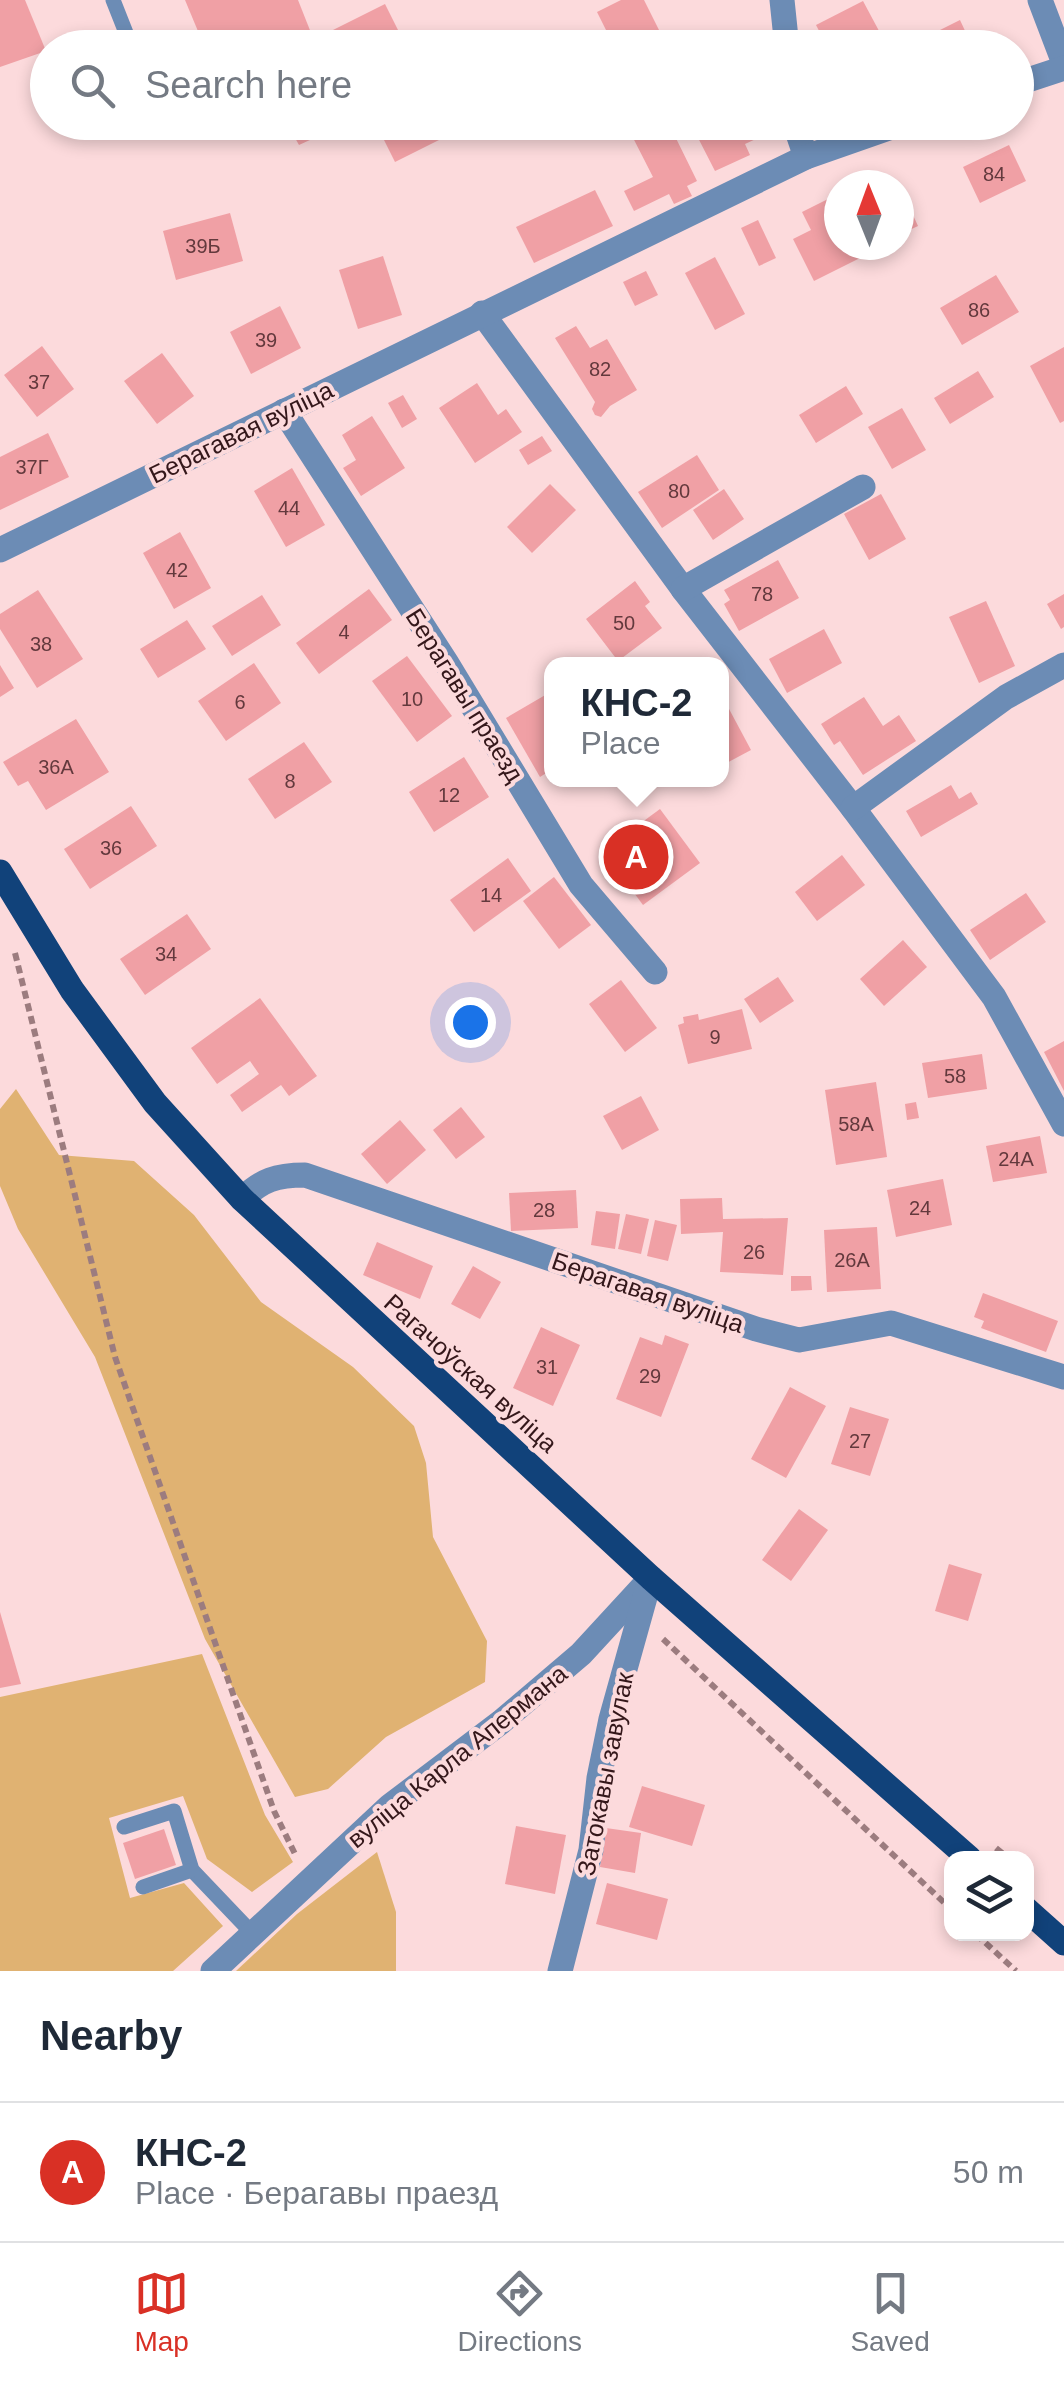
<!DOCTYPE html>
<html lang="en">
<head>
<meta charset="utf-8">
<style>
	:root { --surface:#fff; --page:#f2f2f3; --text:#1f2937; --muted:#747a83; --line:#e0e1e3; --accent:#d93025 }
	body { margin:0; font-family:Helvetica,sans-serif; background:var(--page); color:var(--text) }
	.controls { position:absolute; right:30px; bottom:30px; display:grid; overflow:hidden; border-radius:20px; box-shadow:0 5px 15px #0003 }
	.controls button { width:90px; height:90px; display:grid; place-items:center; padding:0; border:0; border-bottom:2px solid var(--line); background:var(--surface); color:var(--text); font:50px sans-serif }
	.compass { position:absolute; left:824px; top:170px; width:90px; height:90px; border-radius:50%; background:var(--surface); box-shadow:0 5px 15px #0003; rotate:359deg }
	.you { position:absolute; left:470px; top:1022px; width:35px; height:35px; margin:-25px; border:8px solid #fff; border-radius:50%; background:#1a73e8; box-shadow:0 0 0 15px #1a73e833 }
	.badge { display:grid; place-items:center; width:65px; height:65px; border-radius:50%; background:var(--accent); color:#fff; font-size:32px; font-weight:700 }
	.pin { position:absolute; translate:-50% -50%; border:5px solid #fff; box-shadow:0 2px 10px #0006 }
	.popup { position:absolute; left:544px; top:657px; width:185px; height:130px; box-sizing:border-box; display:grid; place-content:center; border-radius:20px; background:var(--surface); filter:drop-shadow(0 2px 8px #0005); font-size:32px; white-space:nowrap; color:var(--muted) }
	.popup b { font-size:38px; color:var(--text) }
	.popup::after { content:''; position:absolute; left:50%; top:100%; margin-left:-20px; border:20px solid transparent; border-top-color:var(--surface) }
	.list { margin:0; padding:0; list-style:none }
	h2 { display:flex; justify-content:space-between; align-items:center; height:130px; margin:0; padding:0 40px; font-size:42px }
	h2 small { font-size:32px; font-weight:400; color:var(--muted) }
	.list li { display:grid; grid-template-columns:65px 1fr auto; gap:30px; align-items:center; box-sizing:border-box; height:140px; padding:0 40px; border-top:2px solid var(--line) }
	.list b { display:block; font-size:38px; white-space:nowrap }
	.list p { margin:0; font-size:32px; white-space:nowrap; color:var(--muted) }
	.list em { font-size:32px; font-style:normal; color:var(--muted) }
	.icon { flex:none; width:55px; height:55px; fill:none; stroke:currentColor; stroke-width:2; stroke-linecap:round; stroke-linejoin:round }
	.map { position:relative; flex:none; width:1064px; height:1971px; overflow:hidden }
	.search { position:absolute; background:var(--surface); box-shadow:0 5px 15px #0003; left:30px; right:30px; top:30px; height:110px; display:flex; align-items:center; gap:25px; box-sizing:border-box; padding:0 35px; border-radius:55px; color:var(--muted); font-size:38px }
	.sheet { height:270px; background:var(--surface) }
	nav { display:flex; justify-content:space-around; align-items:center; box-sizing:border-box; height:140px; border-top:2px solid var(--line); background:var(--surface); font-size:28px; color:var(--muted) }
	nav a { display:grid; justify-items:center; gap:5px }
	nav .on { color:var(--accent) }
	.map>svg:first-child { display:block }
</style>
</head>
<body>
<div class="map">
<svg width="1064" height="1971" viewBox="0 0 1064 1971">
	<rect width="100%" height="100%" fill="#fcdadc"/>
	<!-- green -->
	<g fill="#e0b272">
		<path d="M16,1089l43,66 75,6 60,54 67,87 92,65 61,59 12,37 7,74 54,104 -2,41 -99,55 -58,52 -33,8 -90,-158 -110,-282 -77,-128 -18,-43v-77z"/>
		<path d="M202,1654l63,161 28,47 -41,30 -45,-33 -24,-63 -74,22 21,80 54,-15 39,43 -50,45h-173v-274z"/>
		<path d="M377,1852l19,60v59h-160l61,-57z"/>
	</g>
	<!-- building -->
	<g fill="#f0a0a5">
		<path d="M0,0h25l21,51 -46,16z"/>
		<path d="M185,0h113l19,48h-112z"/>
		<path d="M621,0h23l24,48h-53l-18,-36z"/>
		<path d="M863,1l23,43 -6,4h-52l-12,-23z"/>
		<path d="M385,4l22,44h-70l-8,-16z"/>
		<path d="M960,20l13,28h-69z"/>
		<path d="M740,32h23v6h9v6h-32z"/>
		<path d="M286,122h63l-50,23z"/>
		<path d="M375,122h70l6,12 -56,28z"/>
		<path d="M644,122h24l29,59 -10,5 5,10 -18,8 -5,-10 -35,17 -10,-20 29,-14 -24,-47z"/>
		<path d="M714,122h66l2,5 -37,17 5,11 -35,16 -20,-39z"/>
		<path d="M1009,145l17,36 -46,22 -17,-36z"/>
		<path d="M899,185l19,41 -19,9z"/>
		<path d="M595,190l18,36 -79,37 -18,-36z"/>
		<path d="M832,197l7,14v34h18l5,12 -48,24 -21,-42 18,-9 -9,-18z"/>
		<path d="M230,213l13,48 -67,19 -13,-49z"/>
		<path d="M758,220l18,38 -17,8 -18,-38z"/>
		<path d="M383,256l19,59 -44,14 -19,-59z"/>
		<path d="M715,257l30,57 -30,16 -30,-57z"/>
		<path d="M646,271l12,24 -23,11 -12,-24z"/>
		<path d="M996,275l23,37 -57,33 -22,-37z"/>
		<path d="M280,306l21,42 -50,26 -21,-42z"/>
		<path d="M576,326l14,22 17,-9 30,51 -27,16 -9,11 -6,-2 -3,-6 3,-7 -40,-64z"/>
		<path d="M42,346l32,43 -37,28 -33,-42z"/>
		<path d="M1064,347v74l-4,2 -30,-57z"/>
		<path d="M162,353l32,43 -37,28 -33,-43z"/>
		<path d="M978,371l16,26 -44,27 -16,-26z"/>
		<path d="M477,383l21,32 8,-6 16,23 -47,31 -36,-55z"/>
		<path d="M846,386l17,28 -47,29 -17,-28z"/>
		<path d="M403,395l14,24 -15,9 -14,-25z"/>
		<path d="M902,408l24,42 -34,19 -24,-42z"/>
		<path d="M372,416l33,52 -44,28 -18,-28 13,-8 -14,-25z"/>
		<path d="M48,433l21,44 -69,33v-53z"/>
		<path d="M542,436l10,15 -24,14 -9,-15z"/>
		<path d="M697,455l22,35 -57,38 -24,-36z"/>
		<path d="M292,468l33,57 -39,22 -32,-56z"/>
		<path d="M550,484l26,26 -44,43 -25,-26z"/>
		<path d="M724,489l20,30 -31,21 -20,-30z"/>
		<path d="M881,494l25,45 -37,21 -25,-46z"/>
		<path d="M180,532l31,56 -37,21 -31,-56z"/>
		<path d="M778,560l21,38 -60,33 -15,-27 6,-4 -6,-10z"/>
		<path d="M635,581l15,21 -5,4 17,22 -44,33 -32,-42z"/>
		<path d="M369,589l23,31 -73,54 -23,-31z"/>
		<path d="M38,590l45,69 -46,29 -37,-59v-15z"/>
		<path d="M1064,594v33l-3,2 -14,-25z"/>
		<path d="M262,595l19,30 -49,31 -20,-30z"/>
		<path d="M986,601l29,65 -36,17 -30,-66z"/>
		<path d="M187,620l19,29 -48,29 -18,-29z"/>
		<path d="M824,629l18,34 -55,30 -18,-34z"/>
		<path d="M407,656l45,60 -35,26 -45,-61z"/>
		<path d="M254,663l27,40 -55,38 -28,-40z"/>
		<path d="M0,665l14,23 -14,9z"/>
		<path d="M547,694l4,8v68l-11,7 -34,-59z"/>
		<path d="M721,694l30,56 -30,16z"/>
		<path d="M864,697l19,29 16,-11 17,26 -53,34 -23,-34 -6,4 -13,-21z"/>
		<path d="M76,719l33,53 -63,38 -18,-29 -10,5 -15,-24z"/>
		<path d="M304,742l28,40 -57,37 -27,-40z"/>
		<path d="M464,757l25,40 -55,35 -25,-40z"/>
		<path d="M951,785l8,14 12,-7 7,12 -57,33 -15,-26z"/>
		<path d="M131,806l26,40 -67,43 -26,-40z"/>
		<path d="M660,809l40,54 -57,42 -40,-54z"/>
		<path d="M842,855l23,30 -48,36 -22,-29z"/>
		<path d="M508,858l23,33 -57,41 -24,-32z"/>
		<path d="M554,877l37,48 -32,24 -36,-48z"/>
		<path d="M1026,893l20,29 -56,38 -20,-30z"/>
		<path d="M187,914l24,35 -66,46 -25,-36z"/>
		<path d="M903,940l24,27 -43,39 -24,-27z"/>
		<path d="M778,977l16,24 -34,22 -16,-24z"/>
		<path d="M621,980l36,48 -32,24 -36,-48z"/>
		<path d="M260,998l57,78 -28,20 -8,-11 -39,27 -12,-17 29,-21 -9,-13 -33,23 -26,-36z"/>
		<path d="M742,1009l10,40 -64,15 -10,-39 6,-2 -1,-6 15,-3 1,6z"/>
		<path d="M1064,1041v50l-20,-39z"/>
		<path d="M982,1054l5,35 -59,9 -6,-35z"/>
		<path d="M876,1082l11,75 -51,8 -11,-75z"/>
		<path d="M641,1096l18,34 -37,20 -19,-34z"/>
		<path d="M916,1102l3,16 -12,2 -2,-16z"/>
		<path d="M461,1107l24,30 -29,22 -23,-29z"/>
		<path d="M400,1120l26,30 -39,34 -26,-30z"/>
		<path d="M1040,1136l7,37 -54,9 -7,-36z"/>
		<path d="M943,1179l9,46 -56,12 -9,-47z"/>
		<path d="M576,1190l2,38 -67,3 -2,-38z"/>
		<path d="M722,1198l1,21 65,-1 -5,57 -63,-3 3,-40 -42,2 -1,-35z"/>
		<path d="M596,1211l24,3 -5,35 -24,-4z"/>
		<path d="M626,1214l23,5 -8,35 -23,-5z"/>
		<path d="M655,1220l22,5 -9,36 -21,-5z"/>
		<path d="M877,1227l4,62 -54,3 -3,-62z"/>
		<path d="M377,1242l56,24 -13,33 -57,-24z"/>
		<path d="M473,1266l28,16 -21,37 -29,-15z"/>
		<path d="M791,1276h20l1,14 -21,1z"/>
		<path d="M983,1293l75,28 -12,31 -65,-24 3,-7 -10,-4z"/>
		<path d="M541,1327l39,18 -27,61 -40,-18z"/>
		<path d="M665,1335l24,9 -28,73 -45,-18 24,-62 22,8z"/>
		<path d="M790,1387l36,19 -40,72 -35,-19z"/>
		<path d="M850,1407l39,12 -19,57 -39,-12z"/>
		<path d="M799,1509l29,21 -37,51 -29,-21z"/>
		<path d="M949,1564l33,10 -14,47 -33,-10z"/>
		<path d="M0,1612l21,72 -21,4z"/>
		<path d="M642,1786l63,19 -13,41 -63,-19z"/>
		<path d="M516,1826l50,9 -11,59 -50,-10z"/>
		<path d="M606,1828l35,5 -6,40 -35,-6z"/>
		<path d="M164,1829l12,36 -41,14 -12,-36z"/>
		<path d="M607,1883l61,16 -11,41 -61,-16z"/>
	</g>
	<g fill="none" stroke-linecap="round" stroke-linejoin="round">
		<!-- path -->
		<g stroke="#9c7c7f" stroke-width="6" stroke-dasharray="8 5" stroke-linecap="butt">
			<path d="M15,953l100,404 159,454 22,45"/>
			<path d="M663,1639l289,271"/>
			<path d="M996,1848l12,10"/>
			<path d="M976,1934l40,37"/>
		</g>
		<!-- service -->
		<g stroke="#6c8cb5" stroke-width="15">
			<path d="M113,0l19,48"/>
			<path d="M124,1827l50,-16 18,59 61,64"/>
			<path d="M143,1887l49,-17"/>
		</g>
		<!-- minor -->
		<g stroke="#6c8cb5" stroke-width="25">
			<path d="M782,0l5,48"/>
			<path d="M1040,0l24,63"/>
			<path d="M1016,84l48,-16"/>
			<path d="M794,122l12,35"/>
			<path d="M482,313l201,276 170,219 141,189 70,127"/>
			<path d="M284,411l162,251 135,223 74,87"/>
			<path d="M0,550l806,-393 100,-35"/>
			<path d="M683,589l180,-102"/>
			<path d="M853,808l153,-111 58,-32"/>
			<path d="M242,1199c20,-19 34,-24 63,-24l451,154 43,11 92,-17 173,54"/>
			<path d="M213,1971l177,-165 111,-84 80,-68 70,-76"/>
			<path d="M560,1971l31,-121 8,-72 12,-59 38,-136"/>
		</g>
		<!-- primary -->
		<g stroke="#11427a" stroke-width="25">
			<path d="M0,872l72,118 83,113 87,96 409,379 318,280"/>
			<path d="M1026,1909l38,34"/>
		</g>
	</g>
	<g text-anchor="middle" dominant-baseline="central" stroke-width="8" stroke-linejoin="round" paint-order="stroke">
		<!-- number labels -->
		<g font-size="20" fill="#63393d">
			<text x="994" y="174">84</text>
			<text x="203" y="246">39Б</text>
			<text x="979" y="310">86</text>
			<text x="266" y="340">39</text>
			<text x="600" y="369">82</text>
			<text x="39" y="382">37</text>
			<text x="32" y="467">37Г</text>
			<text x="679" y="491">80</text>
			<text x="289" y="508">44</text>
			<text x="177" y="570">42</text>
			<text x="762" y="594">78</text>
			<text x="624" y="623">50</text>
			<text x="344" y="632">4</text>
			<text x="41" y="644">38</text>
			<text x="412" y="699">10</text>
			<text x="240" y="702">6</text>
			<text x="56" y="767">36А</text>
			<text x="290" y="781">8</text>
			<text x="449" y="795">12</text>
			<text x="111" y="848">36</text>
			<text x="491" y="895">14</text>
			<text x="166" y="954">34</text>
			<text x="715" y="1037">9</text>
			<text x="955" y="1076">58</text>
			<text x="856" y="1124">58А</text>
			<text x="1016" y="1159">24А</text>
			<text x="920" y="1208">24</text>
			<text x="544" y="1210">28</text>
			<text x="754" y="1252">26</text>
			<text x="852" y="1260">26А</text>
			<text x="547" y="1367">31</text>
			<text x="650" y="1376">29</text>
			<text x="860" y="1441">27</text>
		</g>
		<!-- street labels -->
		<g font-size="25" fill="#34171a" stroke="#fcdadc">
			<text transform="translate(241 432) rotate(-26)">Берагавая вуліца</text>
			<text transform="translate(465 695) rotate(58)">Берагавы праезд</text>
			<text transform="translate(648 1292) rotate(19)">Берагавая вуліца</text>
			<text transform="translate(471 1373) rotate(42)">Рагачоўская вуліца</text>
			<text transform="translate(457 1756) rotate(-39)">вуліца Карла Апермана</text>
			<text transform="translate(605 1774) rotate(-79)">Затокавы завулак</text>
		</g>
	</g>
</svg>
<div class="controls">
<button><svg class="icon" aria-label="layers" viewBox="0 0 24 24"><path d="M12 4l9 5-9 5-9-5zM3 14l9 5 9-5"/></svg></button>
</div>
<svg class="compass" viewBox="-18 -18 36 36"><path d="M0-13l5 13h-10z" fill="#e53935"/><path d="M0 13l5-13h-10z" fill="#747a83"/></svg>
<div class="you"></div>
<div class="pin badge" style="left:636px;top:857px">A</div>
<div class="popup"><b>КНС-2</b>Place</div>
<div class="search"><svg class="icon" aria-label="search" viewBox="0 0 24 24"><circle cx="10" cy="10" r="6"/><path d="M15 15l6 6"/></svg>Search here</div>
</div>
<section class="sheet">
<h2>Nearby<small></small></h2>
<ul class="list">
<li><span class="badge">A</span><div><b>КНС-2</b><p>Place · Берагавы праезд</p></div><em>50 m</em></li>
</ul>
</section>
<nav>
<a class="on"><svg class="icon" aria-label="map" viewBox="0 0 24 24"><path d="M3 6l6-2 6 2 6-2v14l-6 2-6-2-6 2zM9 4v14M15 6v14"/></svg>Map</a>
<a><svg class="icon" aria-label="directions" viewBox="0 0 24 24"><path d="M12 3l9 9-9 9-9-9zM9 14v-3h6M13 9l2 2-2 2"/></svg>Directions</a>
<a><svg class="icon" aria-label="saved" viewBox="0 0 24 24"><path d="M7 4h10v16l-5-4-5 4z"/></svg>Saved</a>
</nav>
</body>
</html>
